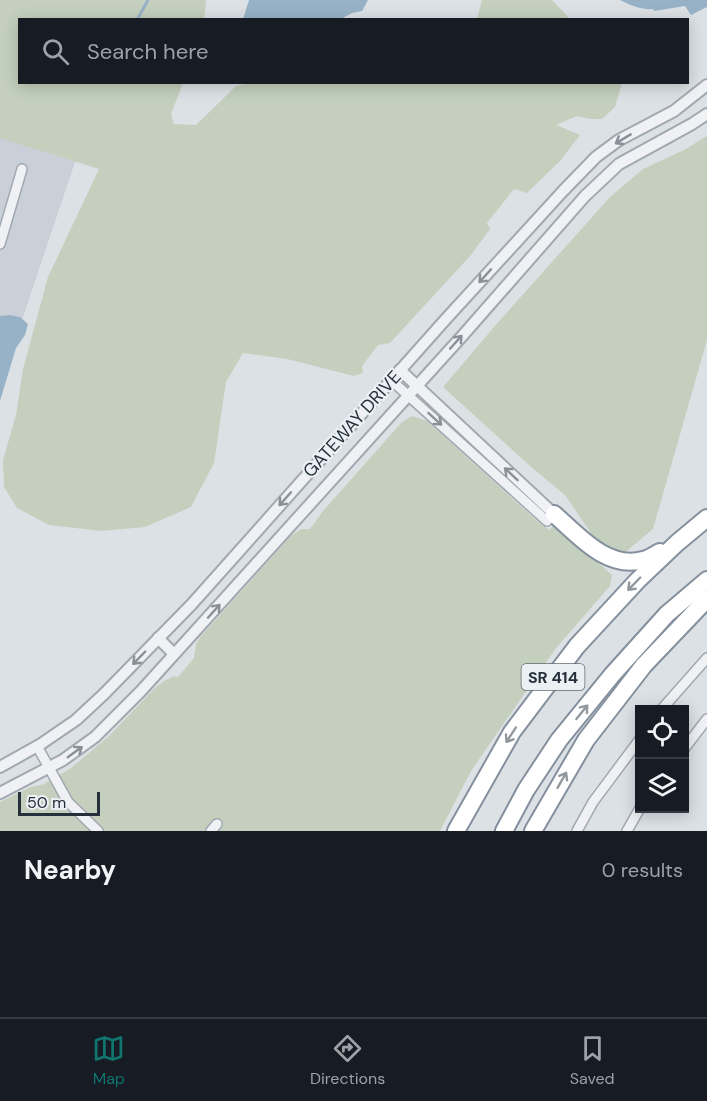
<!DOCTYPE html>
<html lang="en">
<head>
<meta charset="utf-8">
<style>
	:root { --surface:#171b24; --page:#242831; --text:#f1f3f6; --muted:#9ea1a6; --line:#363941; --accent:#0f766e }
	body { margin:0; font-family:"DM Sans",sans-serif; background:var(--page); color:var(--text) }
	.controls { position:absolute; right:18px; bottom:18px; display:grid; overflow:hidden; border-radius:0px; box-shadow:0 3px 15px #0003 }
	.controls button { width:54px; height:54px; display:grid; place-items:center; padding:0; border:0; border-bottom:2px solid var(--line); background:var(--surface); color:var(--text); font:30px sans-serif }
	.scale { position:absolute; left:18px; bottom:15px; width:82px; box-sizing:border-box; padding-left:6px; border:3px solid #26303c; border-top:0; font-size:16px; line-height:21px; white-space:nowrap; color:#26303c; -webkit-text-stroke:4px #ebf0f4; paint-order:stroke }
	.list { margin:0; padding:0; list-style:none }
	h2 { display:flex; justify-content:space-between; align-items:center; height:78px; margin:0; padding:0 24px; font-size:26px }
	h2 small { font-size:20px; font-weight:400; color:var(--muted) }
	.icon { flex:none; width:33px; height:33px; fill:none; stroke:currentColor; stroke-width:2; stroke-linecap:round; stroke-linejoin:round }
	.map { position:relative; flex:none; width:707px; height:831px; overflow:hidden }
	.search { position:absolute; background:var(--surface); box-shadow:0 3px 15px #0003; left:18px; right:18px; top:18px; height:66px; display:flex; align-items:center; gap:15px; box-sizing:border-box; padding:0 21px; border-radius:0px; color:var(--muted); font-size:22px }
	.sheet { height:186px; background:var(--surface) }
	nav { display:flex; justify-content:space-around; align-items:center; box-sizing:border-box; height:84px; border-top:2px solid var(--line); background:var(--surface); font-size:16px; color:var(--muted) }
	nav a { display:grid; justify-items:center; gap:3px }
	nav .on { color:var(--accent) }
	.map>svg:first-child { display:block }
</style>
</head>
<body>
<div class="map">
<svg width="707" height="831" viewBox="0 0 707 831">
	<rect width="100%" height="100%" fill="#dce1e6"/>
	<!-- built -->
	<path fill="#cad0d8" d="M0,130l78,23 -59,176 -19,34z"/>
	<!-- green -->
	<g fill="#c4d0bd">
		<path d="M0,0h206l-2,19 -184,1v62l163,1 -12,31 3,10 22,1 40,-39 14,-3h372l-7,24 -13,12h-11l-14,-3 -21,9 24,10 -20,26 -33,32 -13,-4 -27,34 3,6 -19,26 -81,88 -12,2 -16,21 1,7 -9,3 -67,-17 -44,-6 -17,29 -12,81 -23,44 -46,20 -44,4 -52,-6 -32,-17 -13,-21 -1,-27 13,-45 7,-46 25,-92 51,-108 -99,-31z"/>
		<path d="M482,0h70l18,19h-93z"/>
		<path d="M707,136v204l-54,189 -31,26 -23,-10 -34,-50 -35,-29 -87,-79 51,-60 116,-130 33,-28 41,-19z"/>
		<path d="M412,416l15,5 110,100 12,9 6,-6 57,51 -2,11 -54,62 -85,123 -31,60h-440v-29l31,-15 13,-3 27,-16 37,-31 47,-49 9,-7 10,-5 4,1 16,-19 2,-14 5,-8 90,-100 10,-7h9l13,-18 79,-89z"/>
	</g>
	<!-- water -->
	<g fill="#97b2c6">
		<path d="M249,0h119l-6,11 -10,2 -11,6h-98z"/>
		<path d="M620,0h87v7l-16,8 -6,-9 -31,5 -1,-2c-12,1 -23,-4 -33,-9z"/>
		<path d="M10,315l10,2 8,7 -3,11 -9,13 -16,53v-85z"/>
	</g>
	<g fill="none" stroke-linecap="round" stroke-linejoin="round">
		<!-- stream -->
		<path stroke="#97b2c6" stroke-width="3" d="M137,20l11,-20"/>
		<defs>
			<g id="minor">
				<path d="M0,244l22,-75"/>
				<path d="M391,380l156,141 7,-7"/>
				<path d="M661,710l46,-52"/>
				<path d="M37,746l31,56 30,29"/>
				<path d="M684,749l23,-30"/>
				<path d="M211,831l6,-7"/>
				<path d="M577,831l16,-29 47,-63"/>
				<path d="M627,831l13,-23"/>
			</g>
			<g id="tertiary">
				<path d="M400,370l154,144"/>
				<path d="M158,638l16,16"/>
				<path d="M0,767l41,-23 35,-24 28,-26 88,-90 253,-284 118,-129 33,-34 23,-17 55,-29 33,-26"/>
				<path d="M0,793l63,-33 32,-23 46,-46 323,-357 121,-138 34,-32 73,-40 15,-10"/>
			</g>
			<g id="motorway">
				<path d="M554,514c24,21 53,56 89,46 6,-1 11,-5 17,-8"/>
				<path d="M456,831l56,-99 65,-86 61,-66 39,-37 30,-25"/>
				<path d="M504,831l22,-41 33,-50 53,-65 55,-61 40,-34"/>
				<path d="M533,831l53,-91 58,-75 63,-66"/>
			</g>
		</defs>
		<!-- minor casing -->
		<use href="#minor" stroke="#a2a8b0" stroke-width="12"/>
		<!-- tertiary casing -->
		<use href="#tertiary" stroke="#a2a8b0" stroke-width="14"/>
		<!-- motorway casing -->
		<use href="#motorway" stroke="#84909d" stroke-width="20"/>
		<!-- minor -->
		<use href="#minor" stroke="#eff1f5" stroke-width="9"/>
		<!-- tertiary -->
		<use href="#tertiary" stroke="#eff1f5" stroke-width="10"/>
		<!-- motorway -->
		<use href="#motorway" stroke="#fff" stroke-width="16"/>
	</g>
	<!-- one-way arrows -->
	<defs><path id="oneway-shaft" d="M-6 0H5M1.5-3L5.5 0L1.5 3" fill="none" stroke-width="1.6" stroke-linecap="round" stroke-linejoin="round" transform="scale(1.5)"/></defs>
	<g stroke="#8a9098">
		<use href="#oneway-shaft" transform="translate(623 139) rotate(149)"/>
		<use href="#oneway-shaft" transform="translate(485 276) rotate(132)"/>
		<use href="#oneway-shaft" transform="translate(456 342) rotate(-48)"/>
		<use href="#oneway-shaft" transform="translate(435 419) rotate(42)"/>
		<use href="#oneway-shaft" transform="translate(511 474) rotate(-137)"/>
		<use href="#oneway-shaft" transform="translate(285 499) rotate(132)"/>
		<use href="#oneway-shaft" transform="translate(214 611) rotate(-48)"/>
		<use href="#oneway-shaft" transform="translate(139 658) rotate(134)"/>
		<use href="#oneway-shaft" transform="translate(75 752) rotate(-36)"/>
	</g>
	<g stroke="#92989e">
		<use href="#oneway-shaft" transform="translate(634 584) rotate(134)"/>
		<use href="#oneway-shaft" transform="translate(582 712) rotate(-51)"/>
		<use href="#oneway-shaft" transform="translate(511 735) rotate(123)"/>
		<use href="#oneway-shaft" transform="translate(562 780) rotate(-60)"/>
	</g>
	<g text-anchor="middle" dominant-baseline="central" stroke-width="4.5" stroke-linejoin="round" paint-order="stroke">
		<!-- shield labels -->
		<rect fill="#ebf0f4" stroke="#616a73" stroke-width="1.5" x="521.5" y="664" width="63" height="26" rx="4.5"/>
		<g font-size="16" font-weight="bold" fill="#26303c">
			<text x="553" y="677">SR 414</text>
		</g>
		<!-- street labels -->
		<g font-size="18" fill="#26303c" stroke="#ebf0f4">
			<text transform="translate(352 424) rotate(-48)">GATEWAY DRIVE</text>
		</g>
	</g>
</svg>
<div class="controls">
<button><svg class="icon" aria-label="locate" viewBox="0 0 24 24"><circle cx="12" cy="12" r="6"/><path d="M12 2v4M12 18v4M2 12h4M18 12h4"/></svg></button>
<button><svg class="icon" aria-label="layers" viewBox="0 0 24 24"><path d="M12 4l9 5-9 5-9-5zM3 14l9 5 9-5"/></svg></button>
</div>
<div class="scale">50 m</div>
<div class="search"><svg class="icon" aria-label="search" viewBox="0 0 24 24"><circle cx="10" cy="10" r="6"/><path d="M15 15l6 6"/></svg>Search here</div>
</div>
<section class="sheet">
<h2>Nearby<small>0 results</small></h2>
<ul class="list">
</ul>
</section>
<nav>
<a class="on"><svg class="icon" aria-label="map" viewBox="0 0 24 24"><path d="M3 6l6-2 6 2 6-2v14l-6 2-6-2-6 2zM9 4v14M15 6v14"/></svg>Map</a>
<a><svg class="icon" aria-label="directions" viewBox="0 0 24 24"><path d="M12 3l9 9-9 9-9-9zM9 14v-3h6M13 9l2 2-2 2"/></svg>Directions</a>
<a><svg class="icon" aria-label="saved" viewBox="0 0 24 24"><path d="M7 4h10v16l-5-4-5 4z"/></svg>Saved</a>
</nav>
</body>
</html>
